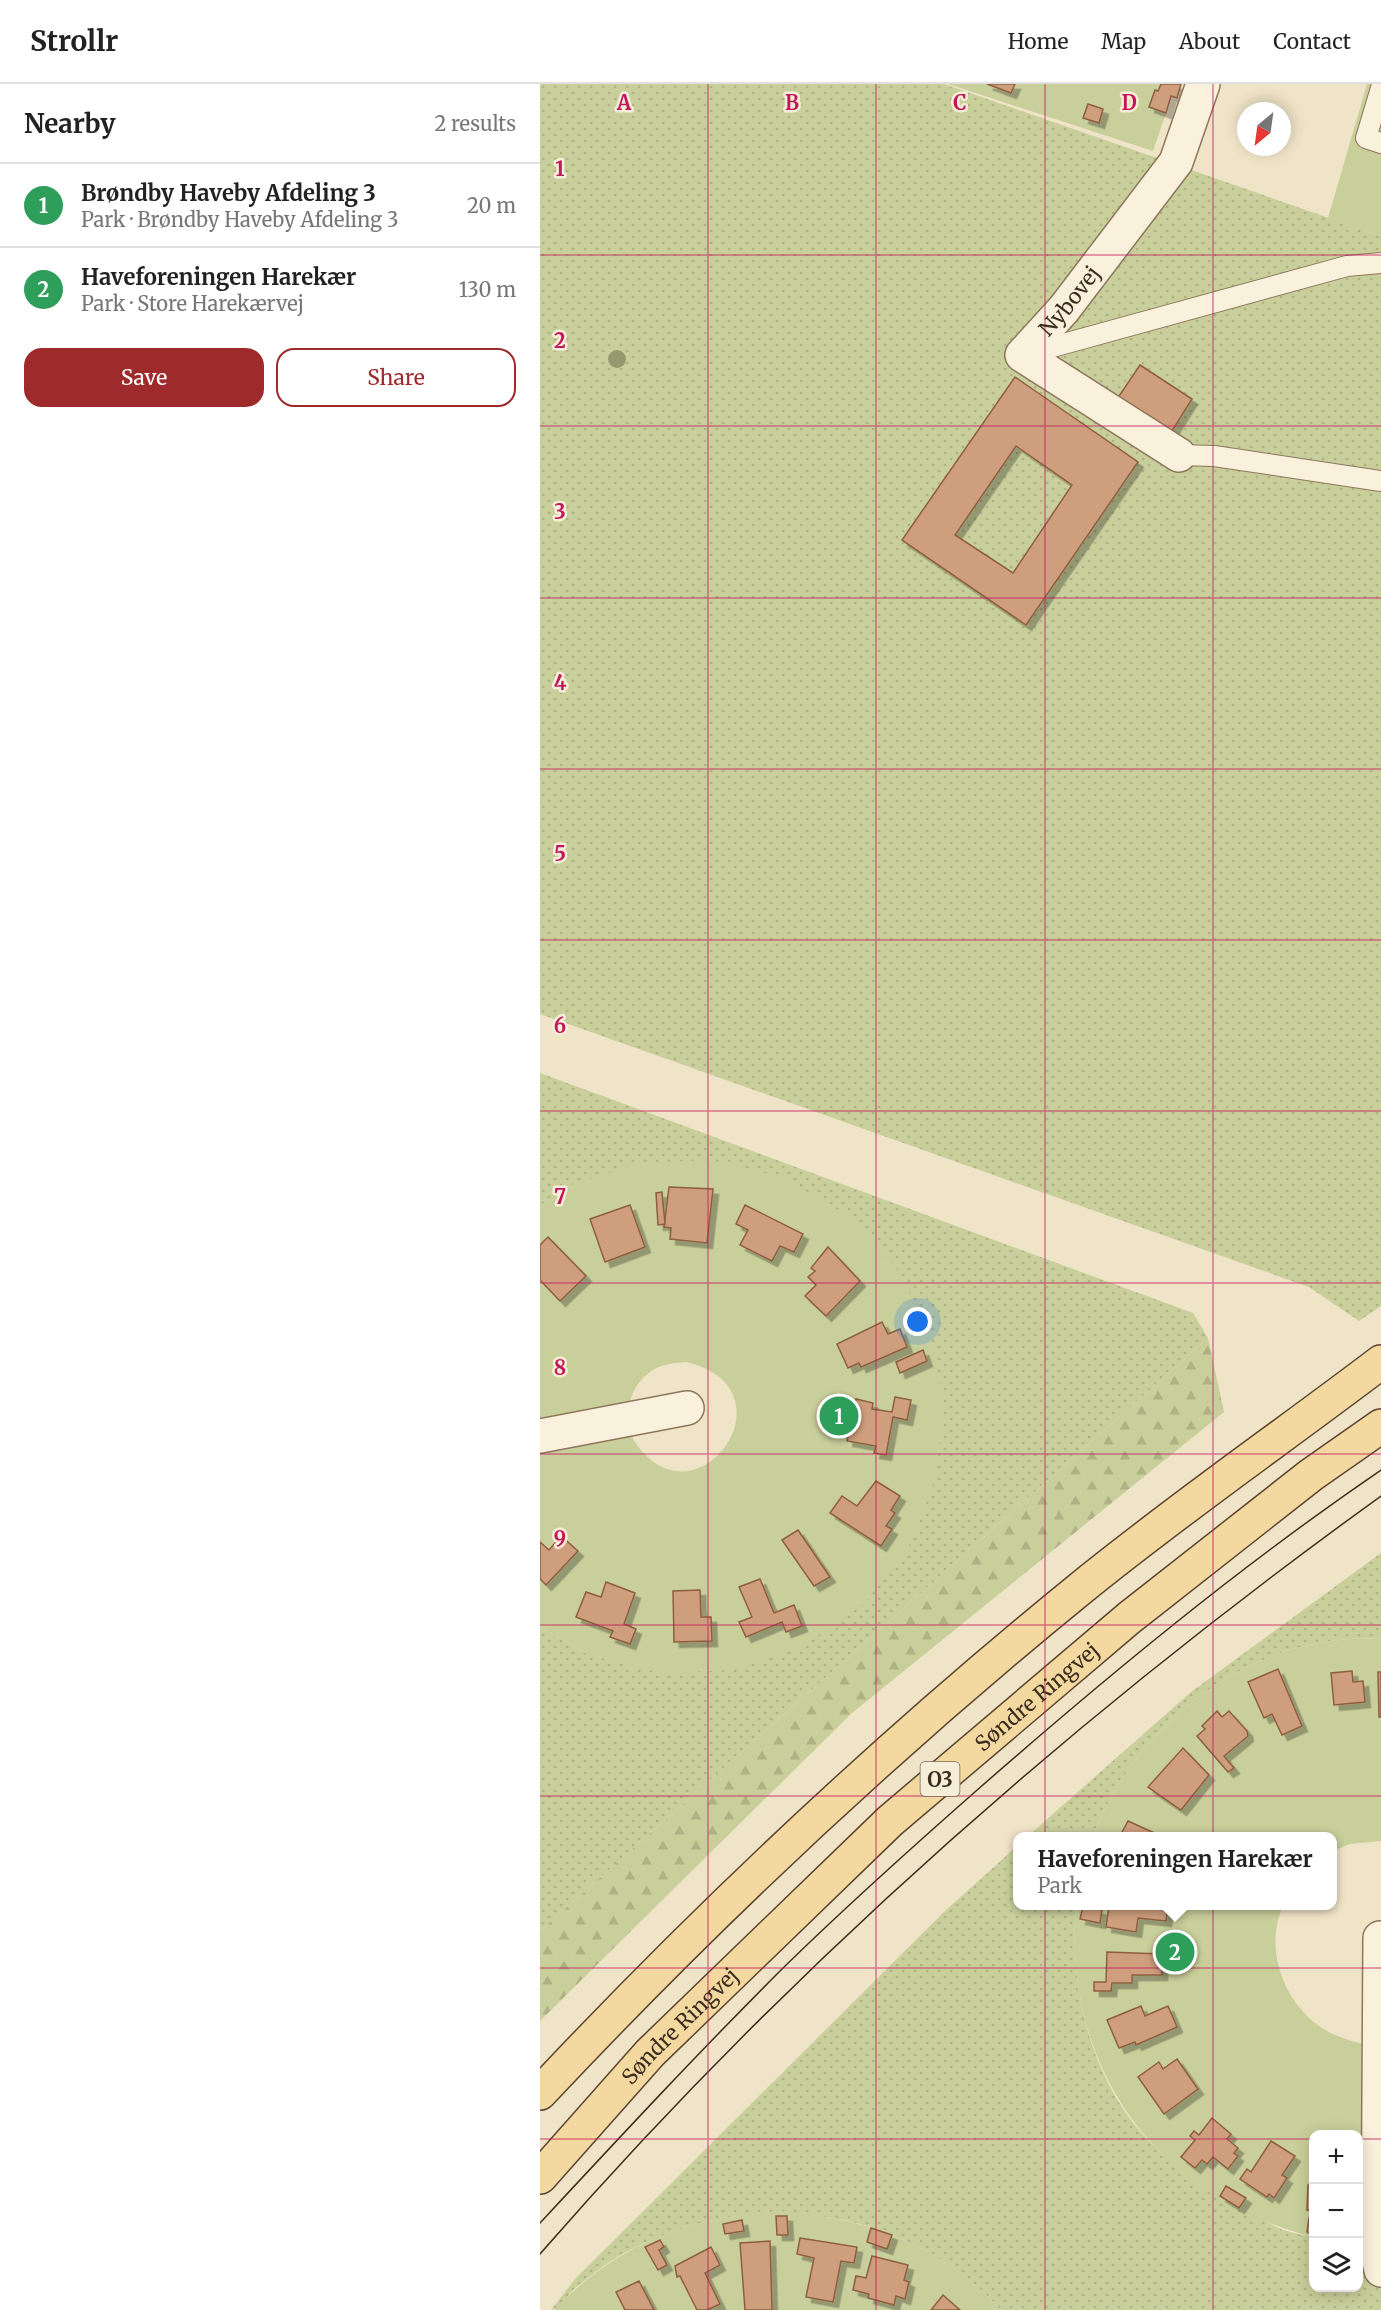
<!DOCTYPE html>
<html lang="en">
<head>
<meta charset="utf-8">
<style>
	:root { --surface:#fff; --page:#f6f6f6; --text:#222; --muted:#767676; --line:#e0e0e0; --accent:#9e2a2b }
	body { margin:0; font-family:Merriweather,serif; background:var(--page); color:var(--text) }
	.controls { position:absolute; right:18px; bottom:18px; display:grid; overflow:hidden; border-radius:12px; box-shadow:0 3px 15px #0003 }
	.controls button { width:54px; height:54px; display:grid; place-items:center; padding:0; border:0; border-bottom:2px solid var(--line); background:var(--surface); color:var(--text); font:30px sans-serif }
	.compass { position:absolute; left:697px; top:18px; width:54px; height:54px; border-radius:50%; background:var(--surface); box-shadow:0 3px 15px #0003; rotate:209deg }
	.you { position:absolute; left:378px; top:1238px; width:21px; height:21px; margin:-15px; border:4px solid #fff; border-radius:50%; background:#1a73e8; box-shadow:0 0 0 9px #1a73e833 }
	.badge { display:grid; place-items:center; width:39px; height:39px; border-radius:50%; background:var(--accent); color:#fff; font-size:20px; font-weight:700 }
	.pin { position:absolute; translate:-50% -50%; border:3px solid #fff; box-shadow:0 2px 6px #0006 }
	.popup { position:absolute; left:473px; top:1748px; width:324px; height:78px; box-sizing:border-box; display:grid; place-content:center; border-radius:12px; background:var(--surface); filter:drop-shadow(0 2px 4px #0005); font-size:20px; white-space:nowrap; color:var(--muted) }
	.popup b { font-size:22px; color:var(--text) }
	.popup::after { content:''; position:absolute; left:50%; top:100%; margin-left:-12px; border:12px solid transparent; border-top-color:var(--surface) }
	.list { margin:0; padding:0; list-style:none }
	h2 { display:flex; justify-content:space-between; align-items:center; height:78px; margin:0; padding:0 24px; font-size:26px }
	h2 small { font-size:20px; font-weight:400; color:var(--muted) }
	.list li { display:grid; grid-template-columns:39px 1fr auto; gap:18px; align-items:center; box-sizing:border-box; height:84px; padding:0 24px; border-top:2px solid var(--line) }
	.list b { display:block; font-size:22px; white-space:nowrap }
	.list p { margin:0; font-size:20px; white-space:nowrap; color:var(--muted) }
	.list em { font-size:20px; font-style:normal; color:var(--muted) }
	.actions { display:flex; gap:12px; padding:18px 24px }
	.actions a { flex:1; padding:14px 0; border:2px solid var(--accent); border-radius:18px; text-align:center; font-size:21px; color:var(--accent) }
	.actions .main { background:var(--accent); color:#fff }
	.icon { flex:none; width:33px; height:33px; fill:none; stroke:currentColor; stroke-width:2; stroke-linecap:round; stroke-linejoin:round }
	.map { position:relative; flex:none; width:841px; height:2226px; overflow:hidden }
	header { display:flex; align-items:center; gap:36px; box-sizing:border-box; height:84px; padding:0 30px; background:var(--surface); border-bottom:2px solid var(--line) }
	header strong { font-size:28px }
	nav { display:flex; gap:33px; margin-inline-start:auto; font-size:21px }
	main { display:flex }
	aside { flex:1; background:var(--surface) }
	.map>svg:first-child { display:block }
</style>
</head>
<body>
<header>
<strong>Strollr</strong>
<nav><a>Home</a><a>Map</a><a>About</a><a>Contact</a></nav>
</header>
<main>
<aside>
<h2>Nearby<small>2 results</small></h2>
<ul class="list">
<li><span class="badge" style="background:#2e9e5b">1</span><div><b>Brøndby Haveby Afdeling 3</b><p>Park · Brøndby Haveby Afdeling 3</p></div><em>20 m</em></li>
<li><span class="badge" style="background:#2e9e5b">2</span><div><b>Haveforeningen Harekær</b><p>Park · Store Harekærvej</p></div><em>130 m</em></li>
</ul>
<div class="actions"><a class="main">Save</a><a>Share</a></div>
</aside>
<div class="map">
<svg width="841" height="2226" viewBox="0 0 841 2226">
	<defs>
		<pattern id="grass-dots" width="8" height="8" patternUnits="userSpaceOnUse" patternTransform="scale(1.5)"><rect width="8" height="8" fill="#c9cf9b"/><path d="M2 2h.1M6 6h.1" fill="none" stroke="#aeb285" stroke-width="1.8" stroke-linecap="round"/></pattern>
		<pattern id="forest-firs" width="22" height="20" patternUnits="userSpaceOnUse" patternTransform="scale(1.5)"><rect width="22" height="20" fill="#c9cf9b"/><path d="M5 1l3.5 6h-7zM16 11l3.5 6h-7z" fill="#aeb285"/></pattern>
		<filter id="shadow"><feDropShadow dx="5.5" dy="5.5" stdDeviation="0" flood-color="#0004"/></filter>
	</defs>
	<rect width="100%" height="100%" fill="#f0e4c8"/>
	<!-- grass -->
	<g fill="url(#grass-dots)">
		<path d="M0,0h404l437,152v1070l-22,15 -50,-34 -769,-273z"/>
		<path d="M0,989l653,240 15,25 -668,593v-304l49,28 320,-109 -341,-360 -28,20z"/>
		<path d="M841,1469v86c-126,-8 -245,83 -288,197h-65l163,-144z"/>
		<path d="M477,1762l1,60h58c-7,83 15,178 77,239 17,17 44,29 65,43 20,13 42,33 65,42 9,3 20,5 30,7l1,51h44l1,-44 22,1v65h-380c-95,-103 -243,-124 -367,-62 -22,10 -41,26 -60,41 -7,7 -14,19 -23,21l24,-31 369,-367z"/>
	</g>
	<!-- forest -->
	<path fill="url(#forest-firs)" d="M668,1254l16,74 -372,301 -312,308v-90z"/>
	<!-- green -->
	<g fill="#c9cf9b" fill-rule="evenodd">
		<path d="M408,0h228l-23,67z"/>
		<path d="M827,0h14v152l-53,-18z"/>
		<path d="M170,1076l72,17 63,37 51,53 34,65 14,73 -8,73 -27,68 -45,58 -60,41 -70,25 -73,3 -72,-18 -49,-28v-421l28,-20 69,-23zM146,1278c112,26 12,167 -49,83 -17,-22 -9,-58 13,-73 11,-8 23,-9 36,-10z"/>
		<path d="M841,1555v202l-31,3 -17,7 -1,-15h-239c43,-114 162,-205 288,-197z"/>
		<path d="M536,1822h207c-19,42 0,94 36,120 14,10 32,15 48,19l-2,199h-6l-1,-110h-44l-1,103c-156,-39 -251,-170 -237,-331z"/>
		<path d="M241,2127c87,7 160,34 220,99h-447c64,-67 136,-94 227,-99z"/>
	</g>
	<!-- building -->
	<g fill="#cf9f7d" stroke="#8d5f41" stroke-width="1.5" fill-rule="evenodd" filter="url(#shadow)">
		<path d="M447,0h28l-4,9z"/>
		<path d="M621,0h20l-4,14 -6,-2 -5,17 -17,-6 6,-17 3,1z"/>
		<path d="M548,20l15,5 -4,14 -16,-5z"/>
		<path d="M600,281l52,34 -22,35 -53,-35z"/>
		<path d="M475,293l123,85 -112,163 -124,-85zM476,362l56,39 -59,88 -58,-38z"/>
		<path d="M129,1103l44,2 -6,54 -37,-4 1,-11 -7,-1z"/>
		<path d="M122,1108l3,32 -7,1 -2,-32z"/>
		<path d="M90,1121l15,42 -40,15 -15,-43z"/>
		<path d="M205,1121l58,29 -9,18 -14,-6 -8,15 -32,-16 8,-15 -12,-6z"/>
		<path d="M8,1153l38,39 -26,25 -20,-21v-35z"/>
		<path d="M288,1163l32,34 -34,35 -21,-20 11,-11 -8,-8 7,-6 -4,-3z"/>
		<path d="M342,1238l6,12 12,-5 7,18 -46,20 -2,-4 -11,5 -11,-24z"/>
		<path d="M383,1266l4,11 -27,12 -4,-11z"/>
		<path d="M355,1313l16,3 -4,20 -14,-3 -7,38 -12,-2 2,-7 -29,-5 2,-10 -13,-3 4,-24 14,4 2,-9 17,4 -1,6 20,3z"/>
		<path d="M336,1397l24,15 -9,14 4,3 -9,13 6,3 -11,17 -51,-33 12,-17 15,10z"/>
		<path d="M258,1446l32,47 -16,9 -32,-46z"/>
		<path d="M21,1452l17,15 -32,34 -6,-6v-37l9,8z"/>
		<path d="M220,1495l14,34 20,-8 8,21 -16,6 -4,-10 -36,15 -7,-15 13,-5 -13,-30z"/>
		<path d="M66,1498l29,11 -11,31 12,5 -6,15 -20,-7 3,-6 -37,-14 10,-25 15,5z"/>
		<path d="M160,1506l1,27h10l1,24 -38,1 -1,-51z"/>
		<path d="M738,1585l24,57 -20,9 -10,-21 -8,4 -16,-36z"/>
		<path d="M812,1587l1,11 10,-1 2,21 -31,3 -3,-32z"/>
		<path d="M838,1588h3v45h-2z"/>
		<path d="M677,1627l5,6 7,-6 18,20 1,5 -24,20 10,12 -6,4 -31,-36 8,-7 -3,-3z"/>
		<path d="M643,1664l26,27 -28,35 -33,-23z"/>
		<path d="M588,1737l33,15h-41z"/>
		<path d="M543,1822l19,4 -2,13 -20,-4z"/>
		<path d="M569,1822h59l-2,15 -28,-3 -2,14 -30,-5z"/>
		<path d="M567,1868l55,2v21h-30v8h-20l-1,8h-17v-9h12z"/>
		<path d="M601,1922l4,10 23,-10 9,21 -41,18 -1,-3 -16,6 -12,-28z"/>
		<path d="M637,1975l21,30 -34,25 -26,-37 21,-15 4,7z"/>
		<path d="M672,2034l19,16 -4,5 11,9 -4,5 4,3 -10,13 -15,-12 -6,7 -5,-4 -7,8 -14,-11 14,-17 -5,-4 4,-5 5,4z"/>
		<path d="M731,2057l24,15 -13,19 5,3 -13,20 -5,-4 -2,3 -27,-18 7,-10 4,3z"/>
		<path d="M768,2101h6v26l-7,-1z"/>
		<path d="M686,2102l20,12 -7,10 -19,-12z"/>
		<path d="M236,2132h11l1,19h-11z"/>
		<path d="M769,2134l5,1v15l-7,-2z"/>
		<path d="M202,2136l2,11 -19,3 -2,-10z"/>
		<path d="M331,2144l21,7 -5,14 -20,-7z"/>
		<path d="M260,2154l57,9 -3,16 -13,-2 -8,41 -27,-5 8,-39 -17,-4z"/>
		<path d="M120,2156l4,7 -5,3 8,15 -9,5 -13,-23z"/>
		<path d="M230,2157l2,69h-27l-5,-67z"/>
		<path d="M171,2163l9,18 -15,8 15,31 -13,6h-10l-17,-34 -3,1 -2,-11z"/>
		<path d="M332,2172l36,9 -4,15 5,2 -4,17 -9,-3 -2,9 -26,-7 1,-4 -16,-4 3,-14 10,2z"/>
		<path d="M99,2197l15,29h-29l-9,-18z"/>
		<path d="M403,2211l17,15h-29z"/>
	</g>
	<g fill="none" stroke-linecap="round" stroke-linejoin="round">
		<defs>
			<g id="lane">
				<path d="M841,4l-15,50 15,5"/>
				<path d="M487,270l320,-88 34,-3"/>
				<path d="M639,371l35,1 167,25"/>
			</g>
			<g id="street">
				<path id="s1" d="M639,371l-157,-100 42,-46 112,-147 27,-78"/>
				<path d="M0,1352l147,-28"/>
				<path d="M840,1854l-2,319 3,13"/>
			</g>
			<g id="primary">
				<path d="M0,2009c169,-180 349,-349 541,-505 97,-79 200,-150 300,-226"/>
				<path id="s2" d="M0,2093l110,-124 240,-232 239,-203 182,-143 70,-49"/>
			</g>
		</defs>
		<!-- lane casing -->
		<use href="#lane" stroke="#8d765c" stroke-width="22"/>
		<!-- street casing -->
		<use href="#street" stroke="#8d765c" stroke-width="36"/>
		<!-- primary casing -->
		<use href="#primary" stroke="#5b4430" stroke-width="36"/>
		<!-- lane -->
		<use href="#lane" stroke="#faf1dc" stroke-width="20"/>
		<!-- street -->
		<use href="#street" stroke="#faf1dc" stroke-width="33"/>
		<!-- primary -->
		<use href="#primary" stroke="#f3d9a0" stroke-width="33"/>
		<!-- tram -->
		<g stroke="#3d2e20" stroke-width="1.5">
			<path d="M0,2139c79,-85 157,-169 239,-251 63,-62 130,-122 197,-181 129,-113 263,-224 405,-321"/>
			<path d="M0,2170c248,-285 535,-537 841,-758"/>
		</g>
	</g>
	<!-- trees -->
	<circle fill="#96986f" cx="77" cy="275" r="9"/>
	<!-- grid -->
	<path fill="none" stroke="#c2185b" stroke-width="1.5" stroke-opacity="0.55" d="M168,0v2226M336,0v2226M505,0v2226M673,0v2226M0,171h841M0,342h841M0,514h841M0,685h841M0,856h841M0,1027h841M0,1199h841M0,1370h841M0,1541h841M0,1712h841M0,1884h841M0,2055h774M818,2055h23"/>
	<g text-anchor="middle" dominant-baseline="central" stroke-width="5" stroke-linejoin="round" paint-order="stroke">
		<!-- shield labels -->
		<rect fill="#f7eed8" stroke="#756857" stroke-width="1.5" x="380.5" y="1678" width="39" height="34" rx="4.5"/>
		<g font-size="20" font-weight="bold" fill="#3d2e20">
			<text x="400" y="1695">O3</text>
		</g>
		<!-- street labels -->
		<g font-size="21" fill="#3d2e20" stroke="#f7eed8">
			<text stroke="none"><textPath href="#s1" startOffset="258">Nybovej</textPath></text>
			<text stroke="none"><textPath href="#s2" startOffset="692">Søndre Ringvej</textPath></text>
			<text stroke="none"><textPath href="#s2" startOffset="206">Søndre Ringvej</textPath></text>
		</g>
	</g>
	<g font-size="20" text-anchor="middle" font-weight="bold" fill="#c2185b" stroke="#f7eed8" stroke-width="5" stroke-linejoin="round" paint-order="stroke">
		<text x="84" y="26">A</text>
		<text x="252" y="26">B</text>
		<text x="420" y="26">C</text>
		<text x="589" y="26">D</text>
		<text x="20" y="92">1</text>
		<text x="20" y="264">2</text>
		<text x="20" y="435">3</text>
		<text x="20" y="606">4</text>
		<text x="20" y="777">5</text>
		<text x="20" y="949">6</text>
		<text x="20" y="1120">7</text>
		<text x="20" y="1291">8</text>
		<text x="20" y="1462">9</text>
	</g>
</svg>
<div class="controls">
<button>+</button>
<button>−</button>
<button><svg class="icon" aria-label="layers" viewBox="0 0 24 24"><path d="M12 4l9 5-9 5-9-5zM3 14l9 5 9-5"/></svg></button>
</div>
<svg class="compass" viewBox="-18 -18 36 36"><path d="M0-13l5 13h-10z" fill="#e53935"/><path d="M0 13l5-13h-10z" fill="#767676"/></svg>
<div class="you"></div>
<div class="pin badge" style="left:299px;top:1332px;background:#2e9e5b">1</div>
<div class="pin badge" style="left:635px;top:1868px;background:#2e9e5b">2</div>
<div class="popup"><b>Haveforeningen Harekær</b>Park</div>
</div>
</main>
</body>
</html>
